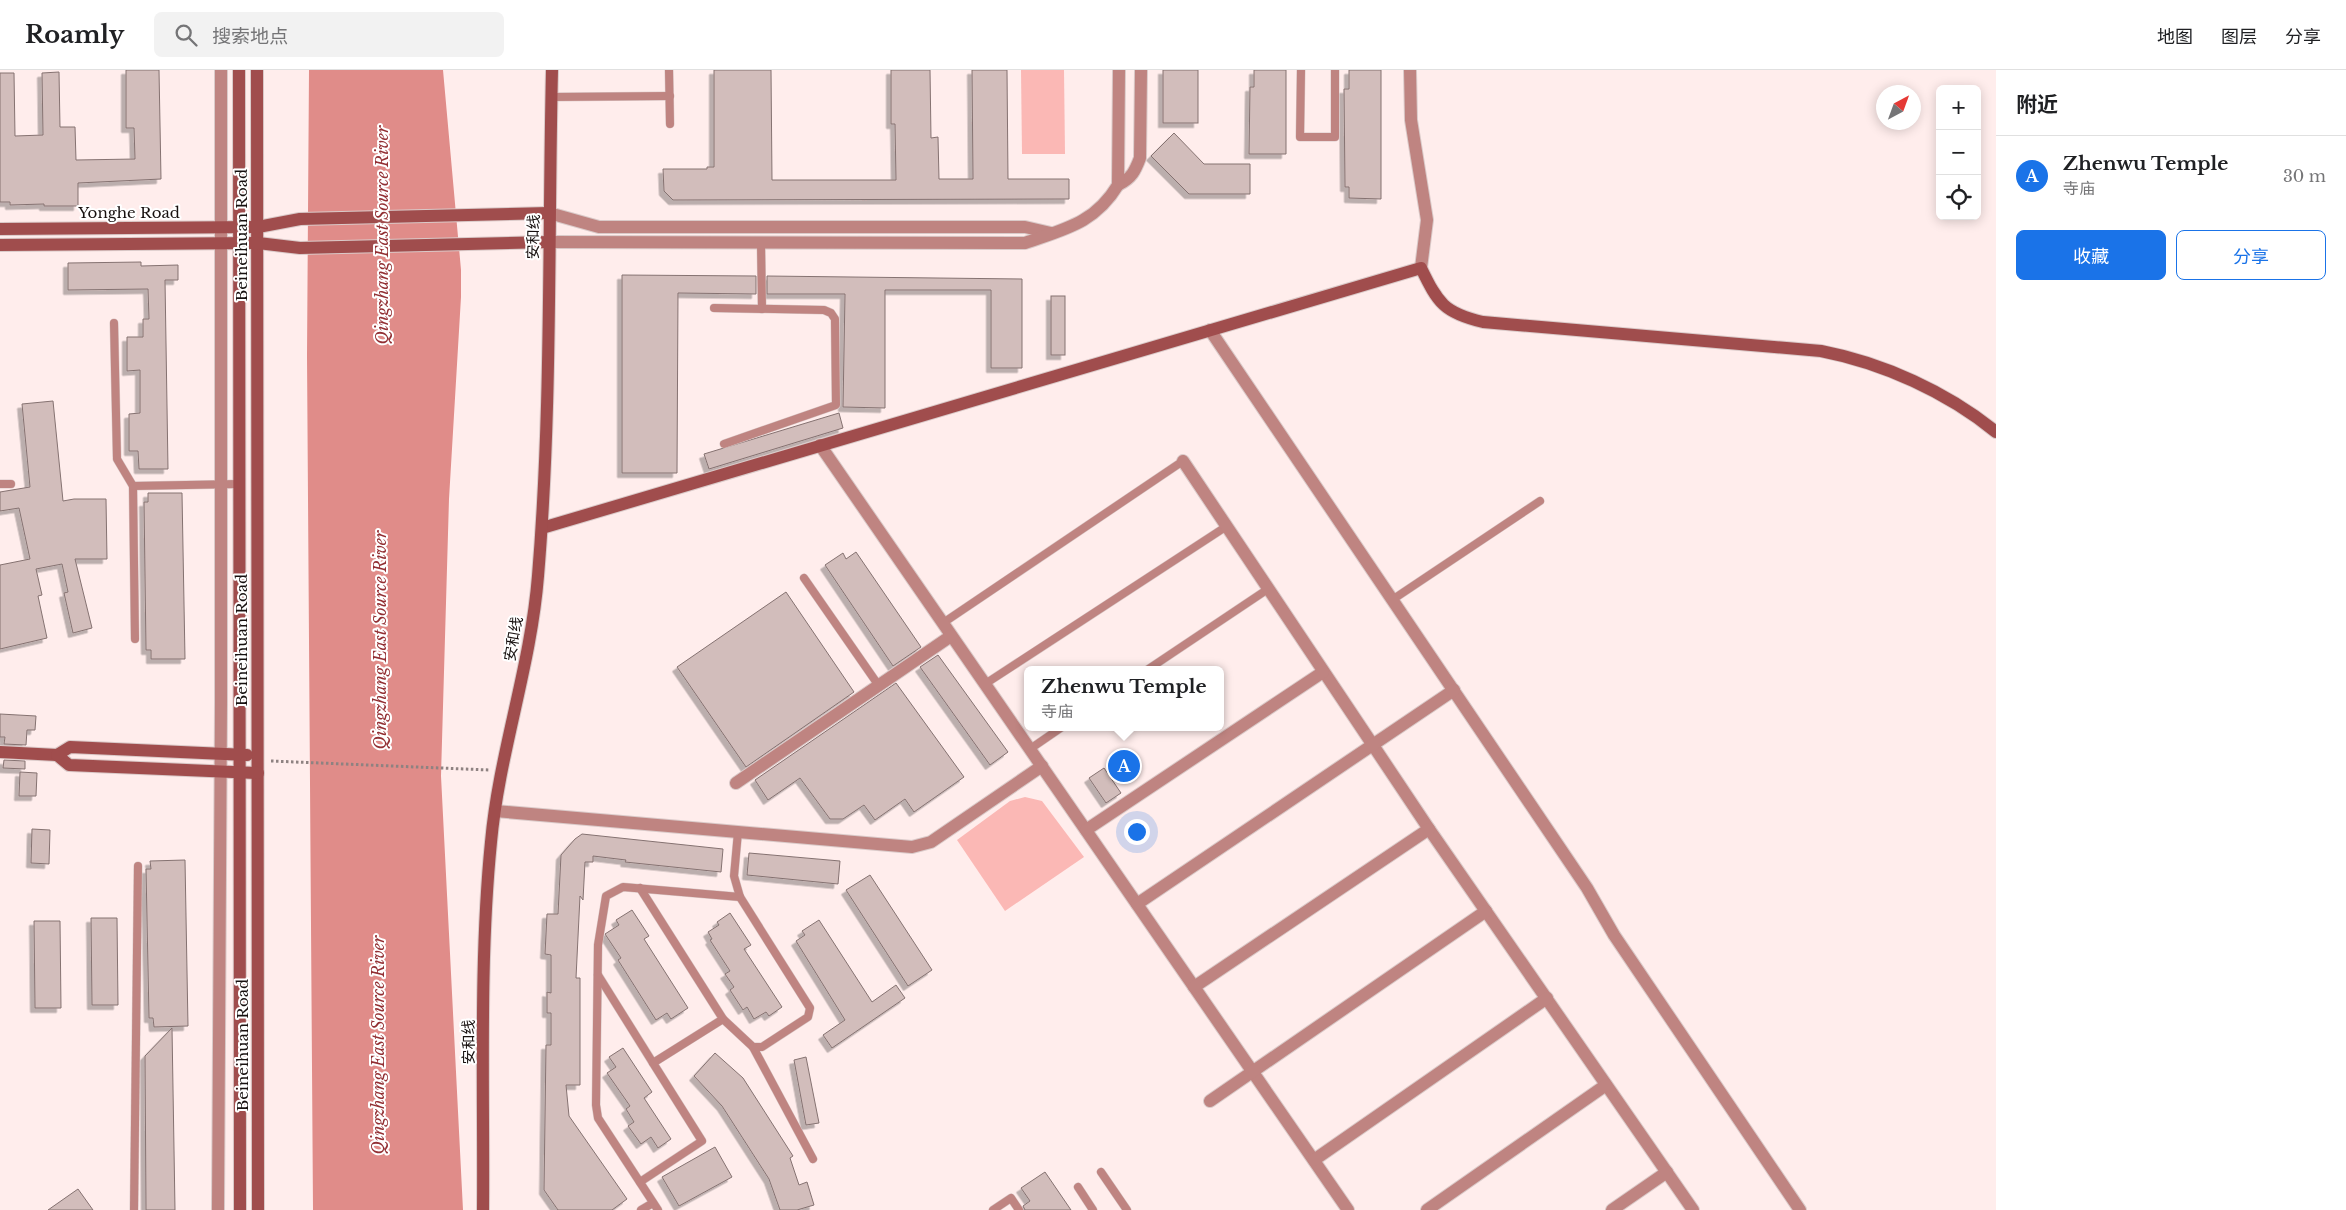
<!DOCTYPE html>
<html lang="zh">
<head>
<meta charset="utf-8">
<style>
	:root { --surface:#fff; --page:#f2f2f2; --text:#202124; --muted:#757577; --line:#e0e0e0; --accent:#1a73e8 }
	body { margin:0; font-family:"Libre Baskerville","Noto Sans SC",serif; background:var(--page); color:var(--text) }
	.controls { position:absolute; right:15px; top:15px; display:grid; overflow:hidden; border-radius:8px; box-shadow:0 2px 12px #0003 }
	.controls button { width:45px; height:45px; display:grid; place-items:center; padding:0; border:0; border-bottom:1px solid var(--line); background:var(--surface); color:var(--text); font:25px sans-serif }
	.compass { position:absolute; left:1876px; top:15px; width:45px; height:45px; border-radius:50%; background:var(--surface); box-shadow:0 2px 12px #0003; rotate:41deg }
	.you { position:absolute; left:1136px; top:761px; width:18px; height:18px; margin:-12px; border:4px solid #fff; border-radius:50%; background:#1a73e8; box-shadow:0 0 0 8px #1a73e833 }
	.badge { display:grid; place-items:center; width:32px; height:32px; border-radius:50%; background:var(--accent); color:#fff; font-size:16px; font-weight:700 }
	.pin { position:absolute; translate:-50% -50%; border:2px solid #fff; box-shadow:0 1px 5px #0006 }
	.popup { position:absolute; left:1024px; top:596px; width:200px; height:65px; box-sizing:border-box; display:grid; place-content:center; border-radius:8px; background:var(--surface); filter:drop-shadow(0 1px 4px #0005); font-size:16px; white-space:nowrap; color:var(--muted) }
	.popup b { font-size:19px; color:var(--text) }
	.popup::after { content:''; position:absolute; left:50%; top:100%; margin-left:-10px; border:10px solid transparent; border-top-color:var(--surface) }
	.list { margin:0; padding:0; list-style:none }
	h2 { display:flex; justify-content:space-between; align-items:center; height:65px; margin:0; padding:0 20px; font-size:21px }
	h2 small { font-size:16px; font-weight:400; color:var(--muted) }
	.list li { display:grid; grid-template-columns:32px 1fr auto; gap:15px; align-items:center; box-sizing:border-box; height:80px; padding:0 20px; border-top:1px solid var(--line) }
	.list b { display:block; font-size:19px; white-space:nowrap }
	.list p { margin:0; font-size:16px; white-space:nowrap; color:var(--muted) }
	.list em { font-size:16px; font-style:normal; color:var(--muted) }
	.actions { display:flex; gap:10px; padding:15px 20px }
	.actions a { flex:1; padding:11px 0; border:1px solid var(--accent); border-radius:8px; text-align:center; font-size:18px; color:var(--accent) }
	.actions .main { background:var(--accent); color:#fff }
	.icon { flex:none; width:28px; height:28px; fill:none; stroke:currentColor; stroke-width:2; stroke-linecap:round; stroke-linejoin:round }
	.map { position:relative; flex:none; width:1996px; height:1140px; overflow:hidden }
	header { display:flex; align-items:center; gap:30px; box-sizing:border-box; height:70px; padding:0 25px; background:var(--surface); border-bottom:1px solid var(--line) }
	header strong { font-size:24px }
	nav { display:flex; gap:28px; margin-inline-start:auto; font-size:18px }
	.search { width:350px; height:45px; background:var(--page); display:flex; align-items:center; gap:12px; box-sizing:border-box; padding:0 18px; border-radius:8px; color:var(--muted); font-size:19px }
	main { display:flex }
	aside { flex:1; background:var(--surface) }
	.map>svg:first-child { display:block }
</style>
</head>
<body>
<header>
<strong>Roamly</strong>
<div class="search"><svg class="icon" aria-label="search" viewBox="0 0 24 24"><circle cx="10" cy="10" r="6"/><path d="M15 15l6 6"/></svg>搜索地点</div>
<nav><a>地图</a><a>图层</a><a>分享</a></nav>
</header>
<main>
<div class="map">
<svg width="1996" height="1140" viewBox="0 0 1996 1140">
	<defs>
		<filter id="shadow"><feDropShadow dx="-4.5" dy="4.5" stdDeviation="0" flood-color="#0004"/></filter>
	</defs>
	<rect width="100%" height="100%" fill="#ffedec"/>
	<!-- green -->
	<g fill="#fbb8b5">
		<path d="M1021,0h43l1,84h-43z"/>
		<path d="M1025,727l17,4 42,56 -79,54 -48,-71 53,-39z"/>
	</g>
	<!-- water -->
	<path fill="#e08c89" d="M309,0h134l18,200v27l-12,202 -8,277 22,434h-150l-6,-854z"/>
	<!-- building -->
	<g fill="#d2bdbb" stroke="#857271" filter="url(#shadow)">
		<path d="M126,0h33l2,109 -83,4v23h-34v-2l-34,1v-3h-10v-129h14l1,63 28,-1 -1,-62 17,-1 1,55h15l1,33 59,-1 -1,-31h-8z"/>
		<path d="M714,0h57l1,110h124l-1,-56h-4v-54h39l1,68 7,-1 1,42h34l-1,-109h35l1,109h61v20l-396,1 -9,-9 -1,-22h44v-2h7z"/>
		<rect x="1163" y="0" width="35" height="53"/>
		<path d="M1254,0h32v84h-37l1,-67h4z"/>
		<path d="M1349,0h32v129l-32,-1v-11h-4l-1,-98h5z"/>
		<path d="M1174,63l30,31h46v30h-61l-38,-38z"/>
		<path d="M141,192v4l37,-1v15h-13l3,189h-29l-1,-18h-9v-37l11,-1v-43l-13,1v-34h16v-18h6l-1,-30 -80,1v-27z"/>
		<path d="M622,205l134,1v18l-78,-1 -1,180h-55z"/>
		<path d="M767,206l255,3v89h-31v-78h-106v118l-42,-1 2,-113h-78z"/>
		<rect x="1051" y="226" width="14" height="59"/>
		<path d="M53,331l10,100 11,-2h32l1,60h-32l17,69 -19,5 -9,-40 4,-1 -6,-28 -26,5 6,26 -4,1 9,42 -47,11v-84l30,-6 -11,-51 -19,3v-19l30,-5 -8,-83z"/>
		<path d="M839,343l4,15 -134,41 -5,-15z"/>
		<path d="M148,423h34l3,166h-34v-9h-5l-2,-148h4z"/>
		<path d="M856,482l65,95 -28,19 -68,-101 18,-12 3,6z"/>
		<path d="M786,522l68,100 -108,75 -69,-100z"/>
		<path d="M938,585l70,97 -18,13 -70,-98z"/>
		<path d="M896,613l68,94 -50,35 -9,-13 -30,21 -11,-15 -21,14h-13l-30,-41 -32,22 -13,-20z"/>
		<path d="M0,644l36,2 -1,14h-8l-1,15 -22,-1 1,-7h-5z"/>
		<path d="M4,690l21,1v8l-22,-1z"/>
		<path d="M1104,698l17,25 -15,10 -17,-25z"/>
		<path d="M20,702l17,1 -1,23h-17z"/>
		<path d="M32,759l18,1 -1,34 -18,-1z"/>
		<path d="M582,764l141,15 -2,23 -96,-10 1,-2 -33,-4v6h-8l-2,38 -3,-4 -4,82h4v107h-14l3,31 58,83 -15,11h-54l-14,-20 2,-145h5v-32h-4v-21l4,1v-38l-6,-1 2,-40h11l3,-59 14,-16z"/>
		<path d="M749,783l91,8 -2,23 -91,-9z"/>
		<path d="M185,790l3,166 -34,1 -1,-9h-4l-3,-149h5l-1,-8z"/>
		<path d="M870,805l62,95 -24,16 -62,-96z"/>
		<path d="M632,840l17,26 -5,3 44,69 -17,11 -4,-6 -11,7 -38,-60 3,-2 -16,-24 14,-9 -3,-5z"/>
		<path d="M730,843l21,32 -7,4 38,58 -13,9 -3,-4 -12,7 -7,-12 -4,3 -13,-20 4,-3 -9,-13 5,-3 -20,-31 2,-1 -4,-7 11,-7 -2,-3z"/>
		<path d="M91,848h26l1,87h-26z"/>
		<path d="M819,850l53,82 24,-17 9,13 -73,50 -9,-13 22,-15 -49,-79 9,-6 -3,-4z"/>
		<path d="M34,851h26l1,87h-26z"/>
		<path d="M172,958l3,182h-29l-1,-154z"/>
		<path d="M623,978l29,44 -8,6 27,41 -13,9 -7,-11 -10,7 -13,-18 6,-4 -8,-13 4,-3 -23,-33 9,-6 -7,-10z"/>
		<path d="M715,983l28,25 50,78 -3,2 9,27 8,-3 7,23 -17,5h-17l-11,-31 -47,-73 -28,-30z"/>
		<path d="M806,987l13,66 -13,2 -12,-65z"/>
		<path d="M715,1077l17,30 -53,29 -17,-29z"/>
		<path d="M1045,1102l26,38h-46l-2,-4 7,-5 -9,-13z"/>
		<path d="M78,1119l15,21h-45z"/>
	</g>
	<g fill="none" stroke-linecap="round" stroke-linejoin="round">
		<defs>
			<g id="lane">
				<path d="M669,0l1,54"/>
				<path d="M1301,0l-1,67h35v-67"/>
				<path d="M551,27l119,-1"/>
				<path d="M761,173l1,66"/>
				<path d="M714,238l110,2 7,3 4,6 1,86 -112,39"/>
				<path d="M114,253l3,136 16,27 2,153"/>
				<path d="M0,414h11"/>
				<path d="M133,416l106,-2"/>
				<path d="M804,508l75,108"/>
				<path d="M1392,530l148,-99"/>
				<path d="M943,553l240,-162"/>
				<path d="M1147,600l121,-81"/>
				<path d="M985,614l242,-158"/>
				<path d="M1030,679l32,-22"/>
				<path d="M598,905l55,88"/>
				<path d="M723,949l30,28h9l46,-30 2,-9 -70,-111 -6,-21 4,-44"/>
				<path d="M753,977l60,112"/>
				<path d="M1101,1102l26,38"/>
				<path d="M640,1112l62,-41 -49,-78 70,-44 -83,-131"/>
				<path d="M1078,1117l15,23"/>
				<path d="M134,1140l4,-344"/>
				<path d="M641,1140l12,-7"/>
				<path d="M658,1140l-60,-92 -2,-13 2,-160 8,-49 17,-9 117,10"/>
				<path d="M993,1140l18,-12 8,12"/>
			</g>
			<g id="street">
				<path d="M1410,0l1,50 16,100 -6,48"/>
				<path d="M1118,115c14,-7 17,-14 22,-27l1,-88"/>
				<path d="M549,143l50,14h426l26,6"/>
				<path d="M549,172l476,1c40,-14 70,-20 93,-58l1,-115"/>
				<path d="M1210,260l377,558 27,47 186,275"/>
				<path d="M820,375l528,765"/>
				<path d="M1183,391l246,368 264,381"/>
				<path d="M736,713l215,-147"/>
				<path d="M495,741l417,36 19,-5 111,-76"/>
				<path d="M1086,760l237,-158"/>
				<path d="M1137,834l317,-214"/>
				<path d="M1194,917l235,-158"/>
				<path d="M1210,1031l276,-190"/>
				<path d="M1314,1090l233,-162"/>
				<path d="M218,1140l3,-508v-632"/>
				<path d="M1427,1140l179,-125"/>
				<path d="M1612,1140l55,-38"/>
			</g>
			<g id="secondary">
				<path d="M239,0l1,1140"/>
				<path d="M257,0l1,1140"/>
				<path d="M0,159l258,-2 42,-8 249,-6"/>
				<path d="M0,175l258,-2 42,5 249,-6"/>
				<path d="M542,458l879,-260c17,35 23,45 62,54l338,29c62,12 126,41 175,81"/>
				<path d="M0,682l57,3"/>
				<path d="M57,685l12,10 189,8"/>
				<path d="M57,685l13,-8 177,8"/>
				<path d="M483,1140c1,-121 -4,-248 8,-368 8,-89 40,-176 47,-266 14,-168 10,-338 14,-506"/>
			</g>
		</defs>
		<!-- lane casing -->
		<use href="#lane" stroke="#dacac9" stroke-width="9"/>
		<!-- street casing -->
		<use href="#street" stroke="#dacac9" stroke-width="14"/>
		<!-- secondary casing -->
		<use href="#secondary" stroke="#dacac9" stroke-width="14"/>
		<!-- path -->
		<path stroke="#8e8281" stroke-width="3" stroke-dasharray="2.5 2.5" stroke-linecap="butt" d="M271,691l218,9"/>
		<!-- lane -->
		<use href="#lane" stroke="#bf8481" stroke-width="8"/>
		<!-- street -->
		<use href="#street" stroke="#bf8481" stroke-width="12"/>
		<!-- secondary -->
		<use href="#secondary" stroke="#a04d4d" stroke-width="12"/>
	</g>
	<g text-anchor="middle" dominant-baseline="central" stroke-width="4" stroke-linejoin="round" paint-order="stroke">
		<!-- street labels -->
		<g font-size="15" fill="#17100f" stroke="#fff">
			<text x="129" y="142">Yonghe Road</text>
			<text transform="translate(241 165) rotate(-90)">Beineihuan Road</text>
			<text transform="translate(533 167) rotate(-89)">安和线</text>
			<text transform="translate(513 569) rotate(-80)">安和线</text>
			<text transform="translate(241 570) rotate(-90)">Beineihuan Road</text>
			<text transform="translate(468 972) rotate(-90)">安和线</text>
			<text transform="translate(242 975) rotate(-90)">Beineihuan Road</text>
		</g>
		<!-- water labels -->
		<g font-size="16" font-style="italic" fill="#922f33" stroke="#fff">
			<text transform="translate(382 165) rotate(-90)">Qingzhang East Source River</text>
			<text transform="translate(380 570) rotate(-90)">Qingzhang East Source River</text>
			<text transform="translate(378 975) rotate(-90)">Qingzhang East Source River</text>
		</g>
	</g>
</svg>
<div class="controls">
<button>+</button>
<button>−</button>
<button><svg class="icon" aria-label="locate" viewBox="0 0 24 24"><circle cx="12" cy="12" r="6"/><path d="M12 2v4M12 18v4M2 12h4M18 12h4"/></svg></button>
</div>
<svg class="compass" viewBox="-18 -18 36 36"><path d="M0-13l5 13h-10z" fill="#e53935"/><path d="M0 13l5-13h-10z" fill="#757577"/></svg>
<div class="you"></div>
<div class="pin badge" style="left:1124px;top:696px">A</div>
<div class="popup"><b>Zhenwu Temple</b>寺庙</div>
</div>
<aside>
<h2>附近<small></small></h2>
<ul class="list">
<li><span class="badge">A</span><div><b>Zhenwu Temple</b><p>寺庙</p></div><em>30 m</em></li>
</ul>
<div class="actions"><a class="main">收藏</a><a>分享</a></div>
</aside>
</main>
</body>
</html>
